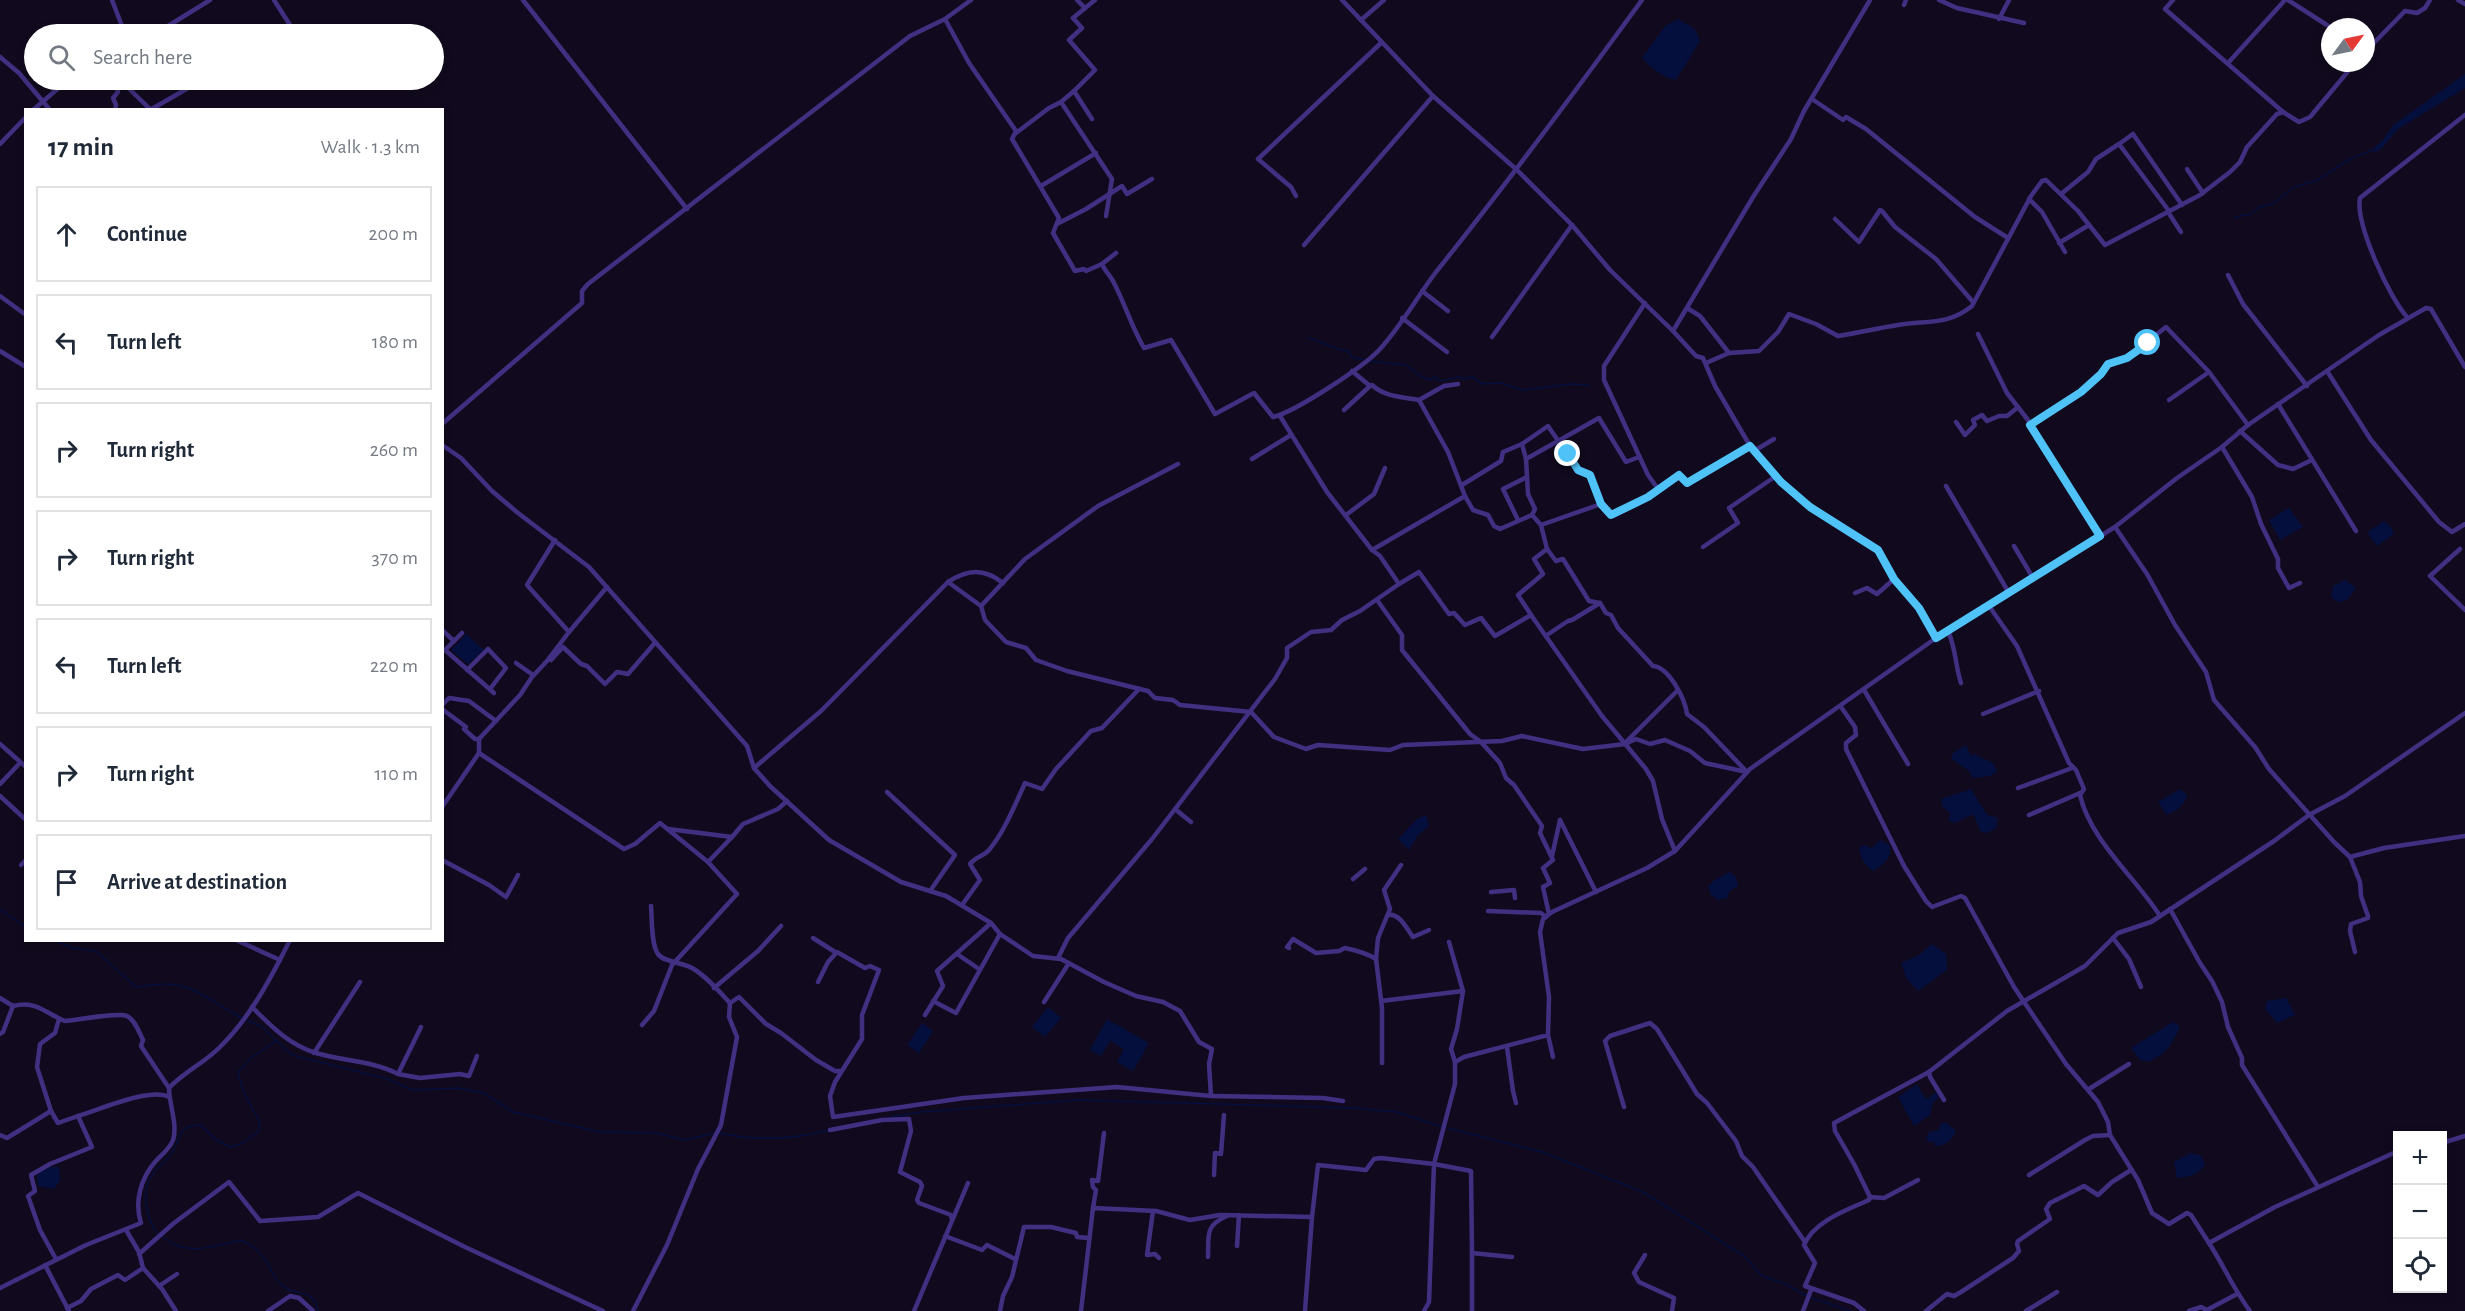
<!DOCTYPE html>
<html lang="en">
<head>
<meta charset="utf-8">
<style>
	:root { --surface:#fff; --page:#f2f2f3; --text:#1f2937; --muted:#747a83; --line:#e0e1e3 }
	body { margin:0; font-family:"Alegreya Sans",sans-serif; background:var(--page); color:var(--text) }
	.controls { position:absolute; right:18px; bottom:18px; display:grid; overflow:hidden; border-radius:0px; box-shadow:0 3px 9px #0003 }
	.controls button { width:54px; height:54px; display:grid; place-items:center; padding:0; border:0; border-bottom:2px solid var(--line); background:var(--surface); color:var(--text); font:30px sans-serif }
	.compass { position:absolute; left:2321px; top:18px; width:54px; height:54px; border-radius:50%; background:var(--surface); box-shadow:0 3px 9px #0003; rotate:57deg }
	.stop { position:absolute; width:18px; height:18px; margin:-14px; border:4px solid #4fc3f7; border-radius:50%; background:#fff }
	.stop.end { background:#4fc3f7; border-color:#fff; box-shadow:0 2px 6px #0008 }
	.list { margin:0; padding:0; list-style:none }
	h2 { display:flex; justify-content:space-between; align-items:center; height:78px; margin:0; padding:0 24px; font-size:26px }
	h2 small { font-size:20px; font-weight:400; color:var(--muted) }
	.list li { display:grid; grid-template-columns:39px 1fr auto; gap:18px; align-items:center; box-sizing:border-box; height:96px; margin:0 12px 12px; padding:0 12px; border:2px solid var(--line); border-radius:0px }
	.list b { display:block; font-size:22px; white-space:nowrap }
	.list em { font-size:20px; font-style:normal; color:var(--muted) }
	.icon { flex:none; width:33px; height:33px; fill:none; stroke:currentColor; stroke-width:2; stroke-linecap:round; stroke-linejoin:round }
	.map { position:relative; flex:none; width:2465px; height:1311px; overflow:hidden }
	.search { position:absolute; background:var(--surface); box-shadow:0 3px 9px #0003; left:24px; top:24px; width:420px; height:66px; display:flex; align-items:center; gap:15px; box-sizing:border-box; padding:0 21px; border-radius:33px; color:var(--muted); font-size:22px }
	.panel { position:absolute; background:var(--surface); box-shadow:0 3px 9px #0003; left:24px; top:108px; width:420px; height:834px; border-radius:0px }
	.map>svg:first-child { display:block }
</style>
</head>
<body>
<div class="map">
<svg width="2465" height="1311" viewBox="0 0 2465 1311">
	<rect width="100%" height="100%" fill="#110a1e"/>
	<!-- water -->
	<g fill="#040f3d">
		<path d="M1678,19l17,10 5,12 -24,39c-14,-3 -24,-11 -34,-22l23,-32z"/>
		<path d="M2465,74v14l-67,41 -16,19 -8,5 1,-6 9,-8 8,-13z"/>
		<path d="M2289,508l14,19 -23,13 -11,-20z"/>
		<path d="M2384,521l7,6 3,7 -17,12 -10,-14z"/>
		<path d="M2345,580l11,8 -9,12 -8,2 -8,-5 2,-11z"/>
		<path d="M466,634l18,16 -16,14 -17,-14z"/>
		<path d="M1966,745l5,11 3,-2 19,9 4,9 -7,4 -17,2 -5,-8 -17,-11 2,-6z"/>
		<path d="M1971,789l16,26 11,3 -2,10 -9,5 -6,-1 -8,-18 -18,9 -6,-2 1,-8 -8,-7 -1,-7z"/>
		<path d="M2180,789l7,6c-3,12 -10,15 -20,20l-9,-13z"/>
		<path d="M1426,815l3,11 -11,9 -9,15 -11,-11 19,-20z"/>
		<path d="M1880,840l10,5c2,12 -6,21 -18,26l-9,-10 -4,-13 5,-3 8,3z"/>
		<path d="M1730,872l6,5 2,9 -8,5 -3,7 -9,2 -7,-5 -3,-8 5,-6z"/>
		<path d="M1932,944l14,10 1,16 -29,21 -11,-12 -6,-16 18,-8z"/>
		<path d="M2286,998l9,17 -18,8 -12,-14 2,-8z"/>
		<path d="M1048,1007l13,11 -16,19 -13,-10z"/>
		<path d="M1107,1019l42,24 -16,28 -16,-9 7,-13 -14,-8 -9,15 -11,-6z"/>
		<path d="M2173,1022l5,3 2,3 -11,19 -8,8 -13,7 -9,-3 -8,-11z"/>
		<path d="M922,1023l11,8 -14,22 -12,-8z"/>
		<path d="M1917,1084l8,14h4l7,-6 3,6 -6,4 -3,13 -16,11 -16,-29z"/>
		<path d="M1941,1123h6l9,8c-4,9 -11,15 -21,15l-1,-4h-5l-3,-3 3,-7 10,-2z"/>
		<path d="M2191,1153l10,3 4,8c-6,11 -16,13 -28,14l-3,-16z"/>
		<path d="M49,1167h10l1,13 -6,9 -16,-3 -1,-11z"/>
	</g>
	<g fill="none" stroke-linecap="round" stroke-linejoin="round">
		<!-- stream -->
		<g stroke="#040f3d" stroke-width="1.5">
			<path d="M2235,217l16,-3 7,-6 16,-5 20,-16 22,-6 34,-22 25,-10"/>
			<path d="M1308,338c14,3 25,12 40,13l4,6 12,3"/>
			<path d="M1368,361l38,4 16,12 8,3 5,-3 5,4 19,-4 5,2 8,-2 11,7 18,-1 21,7 49,-6 18,1"/>
			<path d="M0,909l26,18"/>
			<path d="M54,940l18,8 24,3 40,36c9,-1 19,-3 29,-3 28,-1 53,22 77,34"/>
			<path d="M247,1020l15,7 30,28 96,24 24,11 46,-2 26,5 29,19 87,20 56,1 29,7 29,-7"/>
			<path d="M890,1117l31,-5 157,-12 276,8 43,4 39,13 106,27 101,40 101,64 18,20 26,9 18,11 45,15"/>
			<path d="M719,1133c38,8 73,7 111,-3"/>
			<path d="M158,1233c-11,-11 -16,-38 -9,-53 5,-11 18,-18 24,-29 9,-16 5,-25 28,-26l14,14 15,8 11,-3 17,-12 2,-10 -17,-31 -5,-19 14,-15 24,-16"/>
			<path d="M162,1236c24,22 51,10 79,4 5,3 12,6 16,10 12,10 15,30 29,38 16,9 26,0 32,23"/>
		</g>
		<!-- street -->
		<g stroke="#413082" stroke-width="4.5">
			<path d="M112,0l13,34"/>
			<path d="M274,0l16,25 -2,2"/>
			<path d="M523,0l164,209"/>
			<path d="M1077,0l8,8"/>
			<path d="M1342,0l91,96 84,74 55,55 38,45 63,61 80,-134 38,-58 13,-28 66,-111"/>
			<path d="M1939,0l18,8 67,15"/>
			<path d="M2173,0l-8,9 118,103 16,10 11,-5 45,-54"/>
			<path d="M2288,0l42,27"/>
			<path d="M2458,0l7,4"/>
			<path d="M1904,5l2,-5"/>
			<path d="M945,19l24,44 47,68 -4,8 47,79 -6,15 22,38 9,-2 2,2 16,-7 14,-11"/>
			<path d="M1999,19l10,-19"/>
			<path d="M1361,20l23,-20"/>
			<path d="M155,34l55,-34"/>
			<path d="M277,34l12,-7"/>
			<path d="M2366,51l39,-40 12,2 8,-5 5,-8"/>
			<path d="M0,57l19,16 31,37"/>
			<path d="M2228,63l57,-63"/>
			<path d="M120,80l30,29"/>
			<path d="M1074,91l21,-21 -26,-30 13,-12 -9,-10 22,-18"/>
			<path d="M1812,99l31,21 3,-3 20,12 109,88 33,21"/>
			<path d="M1061,102l13,-11 18,28"/>
			<path d="M33,110l35,-30"/>
			<path d="M115,110l1,-5 -3,-7 5,-6 -2,-8 4,-4"/>
			<path d="M150,110l52,-30"/>
			<path d="M1016,133l33,-25 12,-6 51,77 -6,37"/>
			<path d="M0,144l26,-27"/>
			<path d="M2119,144l14,-10 49,71"/>
			<path d="M2187,169l16,24"/>
			<path d="M1041,186l55,-33"/>
			<path d="M2061,194l27,-22 8,-13 23,-15 50,67"/>
			<path d="M1296,196l-5,-9 -33,-28 123,-116"/>
			<path d="M2029,199l13,13 23,40"/>
			<path d="M2168,212l13,20"/>
			<path d="M1835,219l24,23 21,-32 2,1 13,16 41,32 37,43"/>
			<path d="M1057,224l29,-15 36,-23 5,8 25,-15"/>
			<path d="M2059,243l30,-18"/>
			<path d="M1304,245l129,-149"/>
			<path d="M1102,264c2,6 9,12 12,19 11,21 18,45 30,65l27,-8 44,74 39,-21 19,24c22,-5 92,-51 107,-68 21,-23 37,-52 56,-77 71,-89 139,-180 206,-272"/>
			<path d="M2228,275l15,29 64,82"/>
			<path d="M1422,291l26,20"/>
			<path d="M0,296l26,19"/>
			<path d="M1645,303l-41,63v14l44,95 10,14"/>
			<path d="M1687,308l13,8 29,37"/>
			<path d="M1402,318l45,34"/>
			<path d="M2408,318c-18,-18 -53,-95 -48,-120l105,-83"/>
			<path d="M1978,334l29,59 21,27 72,116"/>
			<path d="M1492,337l80,-112"/>
			<path d="M0,351l26,16"/>
			<path d="M1706,363l23,-10 30,-2 19,-19 11,-18 27,10 22,12c20,-3 40,-8 60,-11 29,-5 49,1 74,-19l59,-110 11,-15 4,-1 32,31 27,34 95,-50 30,-23 10,-10 7,-15 30,-33 6,-2"/>
			<path d="M2327,371l44,69 68,82 13,10 13,-8"/>
			<path d="M1370,386l2,-1c13,12 30,12 47,15l29,52 17,44"/>
			<path d="M1419,400l25,-14 14,-2"/>
			<path d="M2169,400l40,-28"/>
			<path d="M2278,404l78,127"/>
			<path d="M1344,410l26,-24 -18,-15"/>
			<path d="M1956,422l9,13 10,-10 -2,-5 9,-5 5,6 12,-5h8l10,-8"/>
			<path d="M442,424l140,-121v-12l6,-7 322,-248 35,-17 26,-19"/>
			<path d="M2030,425c27,-18 60,-33 78,-61l19,-6 39,-31 43,45 39,53"/>
			<path d="M2240,431l38,34 15,4 19,-9"/>
			<path d="M442,445l19,13 31,33 26,22 71,54 158,179 7,22 16,18 59,54 72,42 45,14 45,27 -54,48 6,15 -18,29"/>
			<path d="M1750,446l31,36 29,25 69,43 15,29 25,29 17,30"/>
			<path d="M2222,447l30,50 9,27 17,35v9l11,20 11,-5"/>
			<path d="M1754,451l20,-12"/>
			<path d="M1252,459l39,-24"/>
			<path d="M1526,459l73,-41 27,44 13,-5"/>
			<path d="M1462,485l39,-24 2,-9 19,-8"/>
			<path d="M1946,486l63,107"/>
			<path d="M1346,515l28,-21 11,-26"/>
			<path d="M1532,515l3,-6 -7,-15 -2,-35 -4,-15 26,-18 30,44 12,5 11,29"/>
			<path d="M1518,520l-15,-31 24,-12"/>
			<path d="M1541,525l6,24 9,12 7,-2 26,42 11,2 6,10 5,2 7,13 35,38c16,1 32,33 34,48l17,13 43,45"/>
			<path d="M2115,527l62,-49 45,-31 26,-22 131,-90 47,-27 5,1 34,58"/>
			<path d="M555,540l-28,45 42,47"/>
			<path d="M2014,546l19,32"/>
			<path d="M1703,547l35,-24 -9,-15 47,-32"/>
			<path d="M2460,549l-30,27 35,34"/>
			<path d="M1372,550l93,-54 8,14 15,5 6,11 6,3 32,-14 9,10 60,-21 10,11h4l33,-18 31,-22 8,8 63,-37 -35,-60 -12,-28 -7,-2 -23,-25"/>
			<path d="M948,582l33,24 44,-47 73,-53 80,-42"/>
			<path d="M1399,584l20,-12 30,42 5,-1 11,12 16,-7 14,18 36,-21 71,101 44,53 7,12 9,38 13,32 -28,17 -95,44 -9,7 -3,13 9,65 -1,38 -84,22 -9,5"/>
			<path d="M1855,593l12,-5 10,6 17,-15"/>
			<path d="M1377,600l25,35v15l68,84 11,8 19,21 6,15 8,7 28,41 -2,7 13,27 -10,8 7,15 -7,4 6,27"/>
			<path d="M981,606l4,14 21,22 20,6 10,12 31,11 81,20 7,7 18,2 7,5 71,7 23,25 32,12 12,-4 72,5 13,-5 99,-4 20,-5 61,13 42,-5 11,-5 14,5 15,-4 25,11 15,12 42,9"/>
			<path d="M1989,606l28,40 52,117 7,7 8,19 -4,6c10,45 56,83 80,121"/>
			<path d="M1531,615l-13,-20 25,-21 -9,-15 13,-10"/>
			<path d="M442,630l12,11 8,-8"/>
			<path d="M1948,631c8,17 7,34 13,52"/>
			<path d="M1547,635l21,-14 4,-1 28,-17"/>
			<path d="M454,641l-9,9 49,43"/>
			<path d="M551,660l12,-13 18,17 6,2 18,18 12,-12 11,2 26,-30"/>
			<path d="M516,663l17,12"/>
			<path d="M467,670l21,-21 18,19 -16,21"/>
			<path d="M1864,690l44,74"/>
			<path d="M442,705l7,-7 20,3 27,20"/>
			<path d="M1841,707l14,20 1,8 -10,8v6l58,117 22,35 6,6 29,-11 4,2 49,89 52,77 32,38 10,20 2,13 28,45 14,33 17,11 18,-11 4,2 18,28"/>
			<path d="M442,709l24,18 -2,2 11,10h4"/>
			<path d="M1983,714l56,-23"/>
			<path d="M1626,742l51,-51"/>
			<path d="M0,744l26,23"/>
			<path d="M479,753l145,96 11,-5 25,-21 48,39 24,-25"/>
			<path d="M754,768l67,-57 127,-129c20,-13 36,-14 55,1"/>
			<path d="M0,784l20,-21"/>
			<path d="M2018,788l54,-20"/>
			<path d="M887,792l68,63 -25,36"/>
			<path d="M0,796l26,24"/>
			<path d="M442,807l37,-54v-14l41,-44 12,-18 15,-16 22,-29 38,-45"/>
			<path d="M1175,809l16,13"/>
			<path d="M2029,815l51,-22"/>
			<path d="M1560,820l36,72"/>
			<path d="M668,829l64,8 11,-13 35,-15 9,-8"/>
			<path d="M1675,851l75,-82 186,-131 179,-111 32,47 28,51 31,47 8,28 41,47 14,22 65,73 16,15 10,25 1,14 7,20v2l-17,6 -1,7 5,21"/>
			<path d="M1552,856l8,-36"/>
			<path d="M2350,857l34,-9 81,-12"/>
			<path d="M442,860l47,25 17,12 12,-22"/>
			<path d="M21,865l5,-5"/>
			<path d="M1353,879l12,-10"/>
			<path d="M1491,892l23,-2 1,8"/>
			<path d="M962,905l18,-25 -10,-16c5,-7 14,-8 19,-14 15,-18 26,-45 36,-67l17,6 14,-20 35,-38 11,-3 37,-39"/>
			<path d="M651,906c1,11 0,39 7,48 7,9 24,8 34,14 14,8 27,23 38,35l9,-6 27,27 15,9 35,27 19,11h6"/>
			<path d="M2170,909l30,54 12,18 10,21 6,25 14,31v7l76,122"/>
			<path d="M1488,911l53,2 5,4"/>
			<path d="M1388,915c12,-2 18,13 25,22l16,-7"/>
			<path d="M813,938l22,14"/>
			<path d="M2113,938l16,21 12,28"/>
			<path d="M236,940l44,20"/>
			<path d="M1449,942l14,49 -6,38 -6,20 4,13v22l-21,80 37,7 1,82 40,4"/>
			<path d="M1289,948l-2,-1 6,-8 23,14 23,-2 6,-3c10,2 21,5 31,11"/>
			<path d="M957,954l22,15"/>
			<path d="M1058,958l10,-20 84,-99 123,-160 12,-21v-10l24,-16 20,-2 11,-10 18,-9 39,-27 -19,-28 -8,-6 -45,-58 -47,-76"/>
			<path d="M818,982l10,-20 9,-10 28,16 5,-2 9,4 -17,45v24l-27,43 -5,14 3,21 131,-19 153,-11 94,9 -2,-32 3,-15 -13,-7 -19,-31 -17,-9 -27,-6 -32,-14 -43,-23 -28,-3 -33,-22 -9,-11"/>
			<path d="M714,988l44,-37 23,-25"/>
			<path d="M0,998l13,8"/>
			<path d="M933,1001l23,12 44,-79"/>
			<path d="M1381,1001l82,-10"/>
			<path d="M1044,1002l25,-39"/>
			<path d="M252,1007c19,19 37,38 64,46 27,8 57,8 82,21l23,-47"/>
			<path d="M642,1025l12,-14 18,-46 65,-71 -29,-32"/>
			<path d="M0,1034l3,-2 10,-26c24,-6 33,8 52,15 11,-1 55,-9 62,-5 8,4 12,16 16,24l-2,6 28,42"/>
			<path d="M1548,1035l5,22"/>
			<path d="M1507,1047l6,44 3,12"/>
			<path d="M314,1053l46,-71"/>
			<path d="M1382,1063v-55l-6,-49 2,-21 12,-29 -6,-19 17,-25"/>
			<path d="M398,1074l22,4 40,-4 9,2 8,-20"/>
			<path d="M2089,1089l40,-25"/>
			<path d="M1211,1096l112,2 20,3"/>
			<path d="M1944,1100l-14,-23 -1,-5 78,-61 78,-45 33,-33 33,-11 123,-81 35,-26 36,-19 120,-83"/>
			<path d="M1624,1107l-19,-66 5,-5 40,-13 7,6 40,65 10,9 29,38 6,15 11,11 52,75"/>
			<path d="M78,1116c21,-6 72,-29 91,-19"/>
			<path d="M830,1130l52,-10 27,-1 2,12 -11,41 20,10 2,4 -5,14 2,3 32,12 1,5"/>
			<path d="M0,1135l7,3 44,-27"/>
			<path d="M2442,1143l23,-7"/>
			<path d="M1214,1175l1,-22 6,1 3,-39"/>
			<path d="M2029,1175l56,-35 8,-4 17,-1"/>
			<path d="M1870,1197l-16,-33 -19,-33 -1,-8 95,-51"/>
			<path d="M1093,1208l3,-18 -3,-3 -1,-7 6,1 6,-48"/>
			<path d="M1153,1211l-6,44 8,-1 4,4"/>
			<path d="M126,1230l13,22 4,16 19,21 14,22"/>
			<path d="M945,1236l37,14 5,-5 28,14"/>
			<path d="M1237,1246l2,-31"/>
			<path d="M139,1254l35,-31 55,-41 31,39 58,-4 40,-24 107,54 138,64"/>
			<path d="M1645,1255l-11,18 5,9 35,16 -2,13"/>
			<path d="M1208,1257c1,-21 -4,-31 19,-41"/>
			<path d="M56,1259l-16,-29 -12,-34 7,-5 -4,-16 19,-11 42,-17 -14,-31 -20,7 -7,-12 -14,-44 3,-23 15,-11 4,-14"/>
			<path d="M45,1265l24,46"/>
			<path d="M159,1286l18,-12"/>
			<path d="M0,1288l86,-43 55,-22c-7,-21 0,-45 14,-61 7,-8 14,-12 18,-22 5,-15 -4,-36 -4,-52 15,-16 35,-25 50,-40 31,-30 52,-70 71,-108"/>
			<path d="M67,1308l14,-7 10,-12 27,-14 7,5 18,-12"/>
			<path d="M268,1311l22,-15 9,2 14,13"/>
			<path d="M633,1311l34,-66 31,-76 23,-44 16,-88 -8,-20 1,-14"/>
			<path d="M914,1311l54,-128"/>
			<path d="M1000,1311l3,-15 9,-19 12,-50h27l25,6 1,4 12,1"/>
			<path d="M1081,1311l12,-103 63,3 34,9 30,-5 92,2 6,-52 48,5 8,-11 7,-1 53,6 -5,138 -5,9"/>
			<path d="M1305,1311l7,-94"/>
			<path d="M1472,1311v-58"/>
			<path d="M1803,1311l8,-21"/>
			<path d="M1864,1311l-10,-8 -49,-17 10,-23 -11,-18c10,-24 43,-35 65,-45l1,-3 14,1 34,-18"/>
			<path d="M1926,1311l21,-17 7,2 7,-4 52,-34 6,-7 -2,-7 1,-3 32,-22 -4,-10 4,-6 34,-17 14,9 14,-13 19,-12"/>
			<path d="M2026,1311l31,-19"/>
			<path d="M2189,1311l12,-4 6,3 30,-16"/>
			<path d="M2250,1311c-16,-21 -26,-45 -41,-68l66,-36 123,-56"/>
		</g>
	</g>
	<g fill="none" stroke-linecap="round" stroke-linejoin="round">
		<!-- route -->
		<path stroke="#4fc3f7" stroke-width="8" d="M1568,454l10,16 12,5 11,29 10,11 37,-18 31,-22 8,8 63,-37 31,36 29,25 68,43 16,29 25,29 17,30 164,-102 -70,-111 51,-33 20,-18 7,-10 19,-6 21,-15"/>
	</g>
</svg>
<div class="controls">
<button>+</button>
<button>−</button>
<button><svg class="icon" aria-label="locate" viewBox="0 0 24 24"><circle cx="12" cy="12" r="6"/><path d="M12 2v4M12 18v4M2 12h4M18 12h4"/></svg></button>
</div>
<svg class="compass" viewBox="-18 -18 36 36"><path d="M0-13l5 13h-10z" fill="#e53935"/><path d="M0 13l5-13h-10z" fill="#747a83"/></svg>
<div class="stop" style="left:2148px;top:343px"></div>
<div class="stop end" style="left:1568px;top:454px"></div>
<div class="search"><svg class="icon" aria-label="search" viewBox="0 0 24 24"><circle cx="10" cy="10" r="6"/><path d="M15 15l6 6"/></svg>Search here</div>
<section class="panel">
<h2>17 min<small>Walk · 1.3 km</small></h2>
<ul class="list">
<li><svg class="icon" aria-label="ahead" viewBox="0 0 24 24"><path d="M12 20V5M6 11l6-6 6 6"/></svg><div><b>Continue</b></div><em>200 m</em></li>
<li><svg class="icon" aria-label="left" viewBox="0 0 24 24"><path d="M17 20v-9H6M10 6l-5 5 5 5"/></svg><div><b>Turn left</b></div><em>180 m</em></li>
<li><svg class="icon" aria-label="right" viewBox="0 0 24 24"><path d="M7 20v-9h11M14 6l5 5-5 5"/></svg><div><b>Turn right</b></div><em>260 m</em></li>
<li><svg class="icon" aria-label="right" viewBox="0 0 24 24"><path d="M7 20v-9h11M14 6l5 5-5 5"/></svg><div><b>Turn right</b></div><em>370 m</em></li>
<li><svg class="icon" aria-label="left" viewBox="0 0 24 24"><path d="M17 20v-9H6M10 6l-5 5 5 5"/></svg><div><b>Turn left</b></div><em>220 m</em></li>
<li><svg class="icon" aria-label="right" viewBox="0 0 24 24"><path d="M7 20v-9h11M14 6l5 5-5 5"/></svg><div><b>Turn right</b></div><em>110 m</em></li>
<li><svg class="icon" aria-label="arrive" viewBox="0 0 24 24"><path d="M6 21V4h12l-3 4 3 4H6"/></svg><div><b>Arrive at destination</b></div></li>
</ul>
</section>
</div>
</body>
</html>
